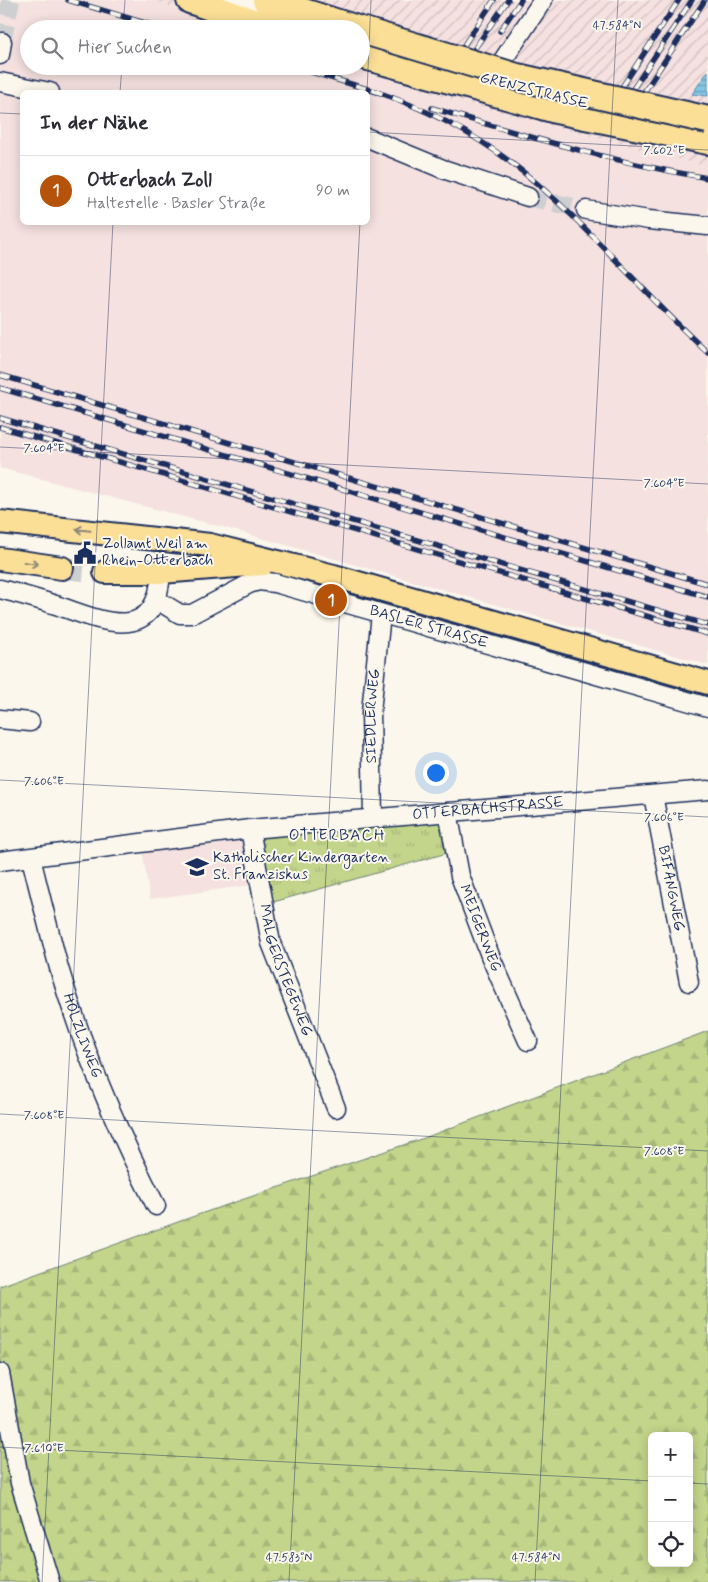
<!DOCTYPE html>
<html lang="de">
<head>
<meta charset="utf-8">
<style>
	:root { --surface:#fff; --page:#f2f2f3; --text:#2b2b33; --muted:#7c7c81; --line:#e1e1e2; --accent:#b45309 }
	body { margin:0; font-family:Mynerve,sans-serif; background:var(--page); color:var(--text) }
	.controls { position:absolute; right:15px; bottom:15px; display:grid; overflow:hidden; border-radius:8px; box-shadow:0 2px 12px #0003 }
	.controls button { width:45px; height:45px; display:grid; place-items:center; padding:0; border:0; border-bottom:1px solid var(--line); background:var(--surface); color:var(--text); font:25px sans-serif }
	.you { position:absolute; left:435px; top:772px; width:18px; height:18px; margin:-12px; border:4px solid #fff; border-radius:50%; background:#1a73e8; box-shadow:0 0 0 8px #1a73e833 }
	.badge { display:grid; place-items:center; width:32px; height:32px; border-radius:50%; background:var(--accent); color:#fff; font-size:16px; font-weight:700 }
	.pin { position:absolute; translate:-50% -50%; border:2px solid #fff; box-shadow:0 1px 5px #0006 }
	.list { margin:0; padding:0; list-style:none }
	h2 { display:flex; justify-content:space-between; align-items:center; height:65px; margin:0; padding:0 20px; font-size:21px }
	h2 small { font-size:16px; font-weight:400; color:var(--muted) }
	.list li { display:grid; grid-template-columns:32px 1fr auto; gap:15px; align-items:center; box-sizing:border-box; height:70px; padding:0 20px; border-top:1px solid var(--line) }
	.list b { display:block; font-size:19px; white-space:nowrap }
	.list p { margin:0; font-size:16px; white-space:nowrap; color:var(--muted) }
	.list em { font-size:16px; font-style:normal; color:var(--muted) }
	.icon { flex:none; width:28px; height:28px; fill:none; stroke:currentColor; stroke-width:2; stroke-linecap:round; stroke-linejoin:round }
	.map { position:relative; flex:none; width:708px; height:1582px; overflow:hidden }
	.search { position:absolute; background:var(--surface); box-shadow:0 2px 12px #0003; left:20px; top:20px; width:350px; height:55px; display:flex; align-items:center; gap:12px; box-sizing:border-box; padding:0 18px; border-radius:28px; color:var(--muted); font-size:19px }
	.panel { position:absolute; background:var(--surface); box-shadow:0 2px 12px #0003; left:20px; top:90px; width:350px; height:135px; border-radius:8px }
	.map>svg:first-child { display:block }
</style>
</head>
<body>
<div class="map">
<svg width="708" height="1582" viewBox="0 0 708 1582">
	<defs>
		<pattern id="industrial-furrows" width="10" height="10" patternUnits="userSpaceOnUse" patternTransform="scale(1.25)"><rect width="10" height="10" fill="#f5e1df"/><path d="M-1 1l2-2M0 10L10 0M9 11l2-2" fill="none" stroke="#d1c1c2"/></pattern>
		<pattern id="forest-firs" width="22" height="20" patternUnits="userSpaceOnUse" patternTransform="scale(1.25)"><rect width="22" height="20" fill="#c2d58a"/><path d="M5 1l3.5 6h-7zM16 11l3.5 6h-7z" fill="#a6b77a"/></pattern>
		<pattern id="park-tufts" width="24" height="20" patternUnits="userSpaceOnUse" patternTransform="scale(1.25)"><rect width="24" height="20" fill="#c2d58a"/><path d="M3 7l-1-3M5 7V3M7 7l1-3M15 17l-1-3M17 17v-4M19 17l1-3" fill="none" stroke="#a6b77a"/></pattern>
		<pattern id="water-rules" width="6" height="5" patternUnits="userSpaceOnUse" patternTransform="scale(1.25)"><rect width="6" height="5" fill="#83c7e4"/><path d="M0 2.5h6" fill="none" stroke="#6aa2bc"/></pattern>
	</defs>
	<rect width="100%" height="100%" fill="#fbf7ec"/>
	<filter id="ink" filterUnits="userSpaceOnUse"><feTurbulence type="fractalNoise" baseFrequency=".02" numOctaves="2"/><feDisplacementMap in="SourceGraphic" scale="10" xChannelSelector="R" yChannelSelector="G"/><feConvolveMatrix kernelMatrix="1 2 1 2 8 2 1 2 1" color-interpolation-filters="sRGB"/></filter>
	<g filter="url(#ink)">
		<!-- built -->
		<g fill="#f5e1df" fill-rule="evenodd">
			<path d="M0,0h150l87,29h-208v37h321l92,31 266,70v498l-482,-137 -226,-60zM22,92h346v130h-346z"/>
			<path d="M237,838l9,7 5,40 -101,14 -8,-50z"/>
		</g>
		<!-- industrial -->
		<path fill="url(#industrial-furrows)" d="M150,0h558v167l-266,-70 -92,-31h11v-37h-124z"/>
		<!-- forest -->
		<path fill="url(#forest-firs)" stroke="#6e8274" fill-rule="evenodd" d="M708,1031v551h-708v-296l203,-73 221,-75zM652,1436h37v127h-37z"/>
		<!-- park -->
		<path fill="url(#park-tufts)" stroke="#6e8274" d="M436,820l6,7 5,26 -177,50 -11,-63 3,-4z"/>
		<!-- water -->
		<path fill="url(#water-rules)" stroke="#598aae" d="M708,71v25l-16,-2z"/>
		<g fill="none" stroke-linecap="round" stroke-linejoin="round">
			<!-- minor-tunnel -->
			<g stroke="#cecfd0" stroke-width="18" stroke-dasharray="18 9" stroke-linecap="butt">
				<path d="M2,42l9,-42"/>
				<path d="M528,197l58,13"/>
			</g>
			<!-- major-tunnel -->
			<path stroke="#cecfd0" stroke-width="22" stroke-dasharray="22 11" stroke-linecap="butt" d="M62,568l43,4"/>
			<defs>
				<g id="minor">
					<path d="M232,0l47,15"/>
					<path d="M0,55l2,-13"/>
					<path d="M491,78l52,-78"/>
					<path d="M0,82l50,10"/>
					<path d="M368,138l75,31 85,28"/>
					<path d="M586,210l63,10 59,6"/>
					<path d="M0,589c20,5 40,11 59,17 47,17 98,38 102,-34"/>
					<path id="s1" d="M157,600l23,14h12l57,-30 10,-3 16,2 433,124"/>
					<path d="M0,719l30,3"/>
					<path id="s2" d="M653,795l36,187"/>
					<path id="s3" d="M448,812l12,64 31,82 37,83"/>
					<path id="s4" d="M373,818l-2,-106 10,-98"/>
					<path id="s5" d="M250,829l21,114 65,165"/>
					<path id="s6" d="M31,858c9,36 18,73 28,110 24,82 58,162 97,238"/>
					<path id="s7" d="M0,861l250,-32 458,-39"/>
					<path d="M0,1373l20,110 30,99"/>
				</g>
				<g id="major">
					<path d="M0,522l210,23 124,31 374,107"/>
					<path d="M0,559l62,9"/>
					<path d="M105,572h56l102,-8"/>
				</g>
				<g id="highway">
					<path d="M190,0l83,29"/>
					<path d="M266,0l91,29"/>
					<path d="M361,55l195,55 152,31"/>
				</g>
			</defs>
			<!-- minor casing -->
			<use href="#minor" stroke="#1b2f5e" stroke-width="21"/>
			<!-- major casing -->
			<use href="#major" stroke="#1b2f5e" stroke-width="26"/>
			<!-- highway casing -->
			<use href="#highway" stroke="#1b2f5e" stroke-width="30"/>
			<!-- minor -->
			<use href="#minor" stroke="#fbf7ec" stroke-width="18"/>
			<!-- major -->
			<use href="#major" stroke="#fbdf96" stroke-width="22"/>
			<!-- highway -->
			<use href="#highway" stroke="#fbdf96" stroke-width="26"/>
			<defs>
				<g id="rail">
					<path d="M68,0l97,29"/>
					<path d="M500,31l21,-31"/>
					<path d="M464,45l30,-45"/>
					<path d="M475,48l33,-48"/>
					<path d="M292,66l85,26"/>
					<path d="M622,87l57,-87"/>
					<path d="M633,89l59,-89"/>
					<path d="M372,90c49,17 95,39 137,71 72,54 132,131 199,192"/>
					<path d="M644,92l61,-92"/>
					<path d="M432,108c91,27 182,55 276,70"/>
					<path d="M0,375l708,209"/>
					<path d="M0,388l708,209"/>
					<path d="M0,418l708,207"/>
					<path d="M0,427l708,207"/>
				</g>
			</defs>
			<!-- rail casing -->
			<use href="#rail" stroke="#1b2f5e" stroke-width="5.5"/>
			<!-- rail -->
			<use href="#rail" stroke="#fbf7ec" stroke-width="4" stroke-dasharray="11" stroke-linecap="butt"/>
			<defs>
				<path id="highway-bridge" d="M361,30l156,47 191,43"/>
			</defs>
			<!-- highway-bridge casing -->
			<use href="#highway-bridge" stroke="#1b2f5e" stroke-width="30" stroke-linecap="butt"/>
			<!-- highway-bridge -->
			<use href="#highway-bridge" stroke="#fbdf96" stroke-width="26"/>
		</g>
		<!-- one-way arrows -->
		<defs><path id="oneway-shaft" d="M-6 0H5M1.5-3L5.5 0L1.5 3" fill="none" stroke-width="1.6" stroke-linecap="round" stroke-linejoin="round" transform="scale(1.25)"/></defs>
		<g stroke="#8b877a">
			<use href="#oneway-shaft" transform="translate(83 530) rotate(-174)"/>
			<use href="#oneway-shaft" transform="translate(31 563) rotate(8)"/>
		</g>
	</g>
	<!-- ticks -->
	<path fill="none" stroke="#1b2f5e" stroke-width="1" stroke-opacity="0.45" d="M123,29l2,-29M120,92l2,-26M367,92l4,-92M0,113l22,1M368,132l340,18M0,447l708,37M0,780l708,37M0,1114l708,37M0,1447l652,34M689,1483l19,1M42,1582l71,-1360M289,1582l71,-1360M535,1582l83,-1582"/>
	<!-- icons -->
	<defs>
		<symbol id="civic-bare" viewBox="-9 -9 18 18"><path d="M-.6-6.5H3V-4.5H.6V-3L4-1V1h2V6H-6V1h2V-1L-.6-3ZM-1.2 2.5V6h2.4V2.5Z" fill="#1b2f5e" stroke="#fbf7ec" stroke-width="2.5" paint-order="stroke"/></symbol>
		<symbol id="school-bare" viewBox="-9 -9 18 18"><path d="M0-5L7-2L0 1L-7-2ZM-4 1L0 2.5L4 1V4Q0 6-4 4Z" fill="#1b2f5e" stroke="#fbf7ec" stroke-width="2.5" paint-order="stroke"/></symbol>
	</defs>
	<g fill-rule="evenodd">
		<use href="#civic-bare" x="69" y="537" width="32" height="32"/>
		<use href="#school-bare" x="181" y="851" width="32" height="32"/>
	</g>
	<g text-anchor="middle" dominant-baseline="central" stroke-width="4" stroke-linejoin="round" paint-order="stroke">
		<!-- street labels -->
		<g font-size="15" fill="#1b2f5e" stroke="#fbf7ec">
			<text transform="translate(534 91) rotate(14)">GRENZSTRASSE</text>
			<text stroke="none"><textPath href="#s1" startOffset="290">BASLER STRASSE</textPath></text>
			<text stroke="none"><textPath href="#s4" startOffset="102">SIEDLERWEG</textPath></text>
			<text stroke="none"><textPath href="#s7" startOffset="491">OTTERBACHSTRASSE</textPath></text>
			<text stroke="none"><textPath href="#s2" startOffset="95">BIFANGWEG</textPath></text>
			<text stroke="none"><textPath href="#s3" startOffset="121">MEIGERWEG</textPath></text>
			<text stroke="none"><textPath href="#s5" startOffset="146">MALGERSTEGEWEG</textPath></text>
			<text stroke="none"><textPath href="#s6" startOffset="185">HÖLZLIWEG</textPath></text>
		</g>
		<!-- poi labels -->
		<g font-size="15" fill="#1b2f5e" stroke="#fbf7ec" text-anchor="start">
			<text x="102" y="544">Zollamt Weil am<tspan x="102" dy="17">Rhein-Otterbach</tspan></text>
			<text x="213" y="858">Katholischer Kindergarten<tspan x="213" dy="17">St. Franziskus</tspan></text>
		</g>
		<!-- neighbourhood labels -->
		<g font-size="16" letter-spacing="1" fill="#1b2f5e" stroke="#fbf7ec">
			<text x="337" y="835">OTTERBACH</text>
		</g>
	</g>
	<g font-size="12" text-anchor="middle" fill="#1b2f5e" stroke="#fbf7ec" stroke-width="4" stroke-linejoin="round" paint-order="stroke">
		<text x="617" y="29">47.584°N</text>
		<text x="664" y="154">7.602°E</text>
		<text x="44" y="452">7.604°E</text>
		<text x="664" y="487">7.604°E</text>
		<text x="44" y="785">7.606°E</text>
		<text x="664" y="821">7.606°E</text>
		<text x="44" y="1119">7.608°E</text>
		<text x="664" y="1155">7.608°E</text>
		<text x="44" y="1452">7.610°E</text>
		<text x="289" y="1561">47.583°N</text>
		<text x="536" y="1561">47.584°N</text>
	</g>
</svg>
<div class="controls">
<button>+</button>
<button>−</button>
<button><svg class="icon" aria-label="locate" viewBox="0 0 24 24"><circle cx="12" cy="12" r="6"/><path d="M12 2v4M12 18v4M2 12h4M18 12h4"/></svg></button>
</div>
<div class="you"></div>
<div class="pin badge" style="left:331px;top:600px">1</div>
<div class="search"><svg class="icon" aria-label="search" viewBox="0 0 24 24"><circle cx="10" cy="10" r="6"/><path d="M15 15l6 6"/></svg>Hier suchen</div>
<section class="panel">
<h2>In der Nähe<small></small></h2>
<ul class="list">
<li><span class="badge">1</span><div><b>Otterbach Zoll</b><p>Haltestelle · Basler Straße</p></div><em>90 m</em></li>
</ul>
</section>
</div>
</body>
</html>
